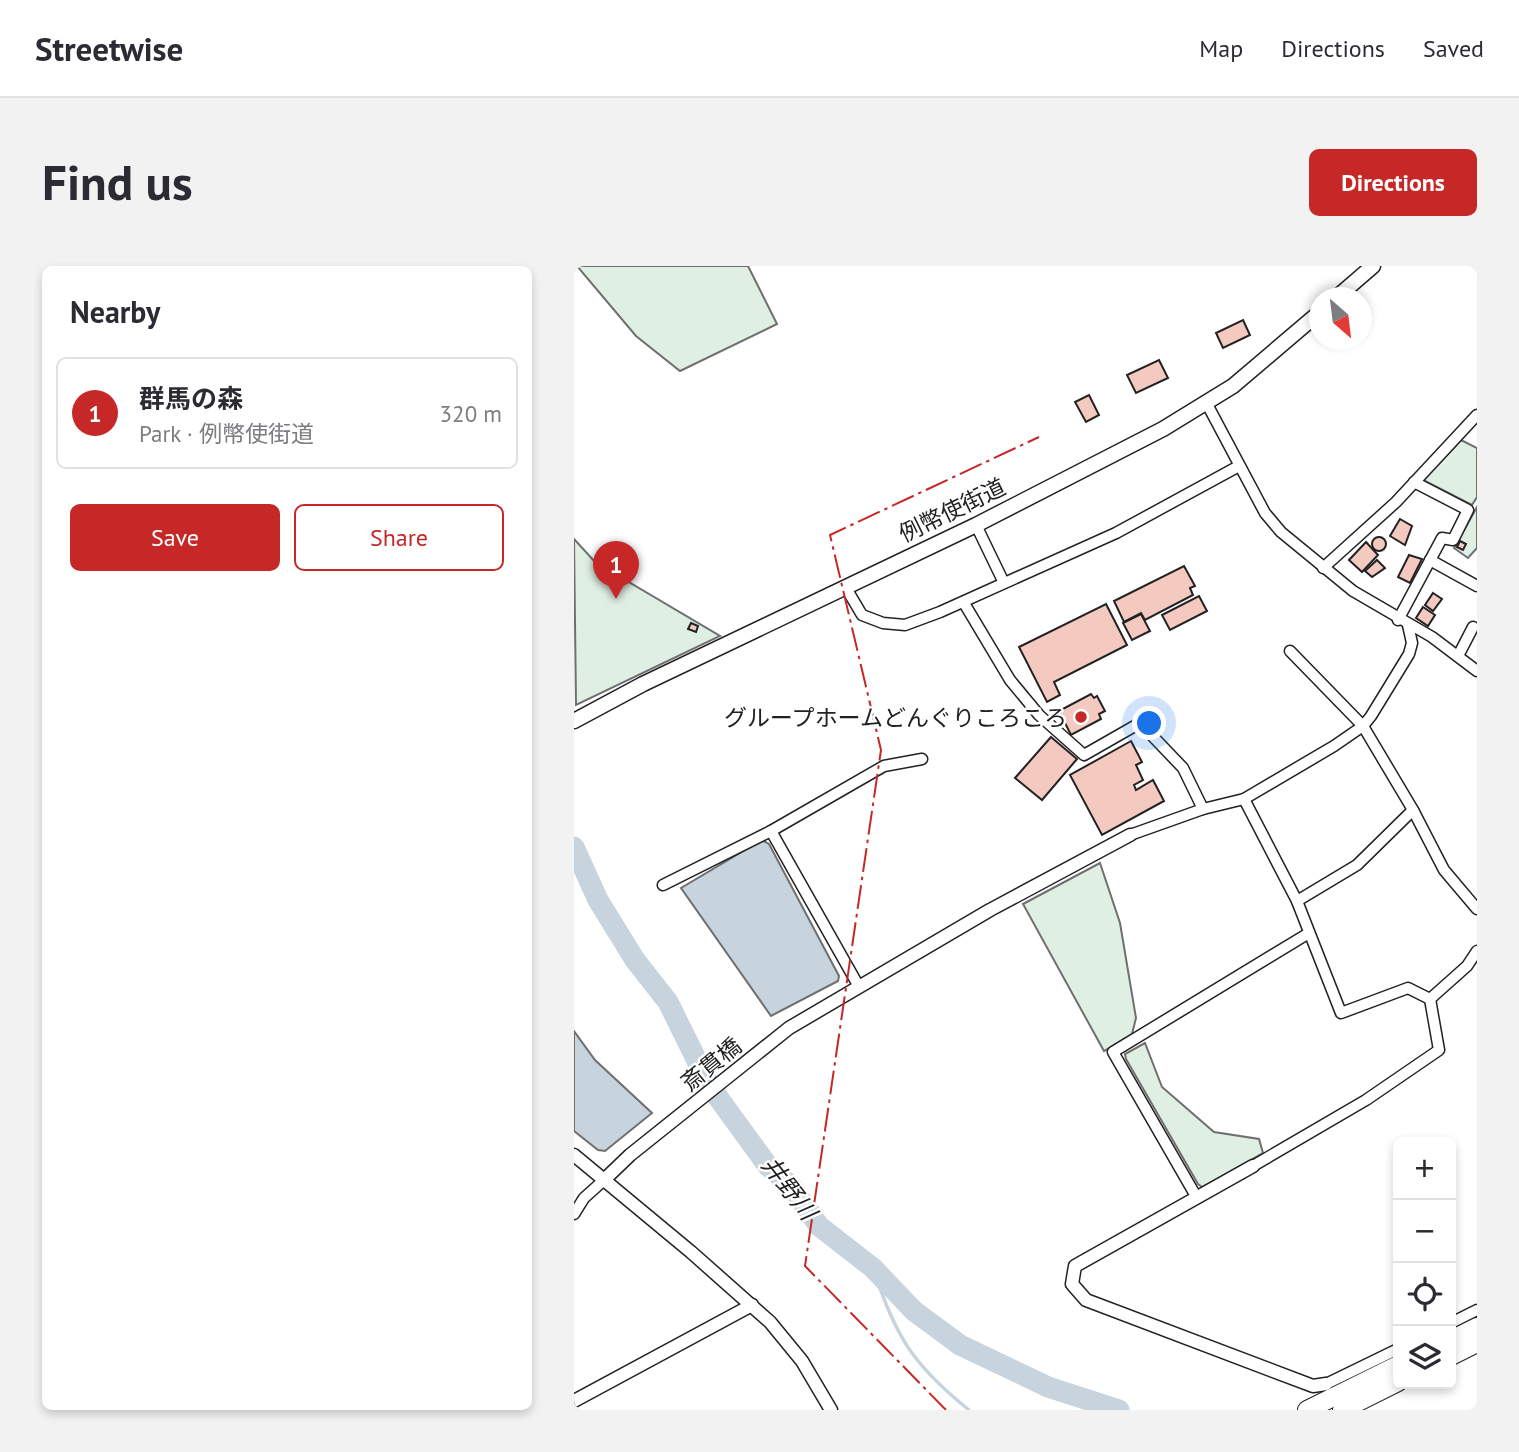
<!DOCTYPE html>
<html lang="en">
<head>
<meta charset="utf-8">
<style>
	:root { --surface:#fff; --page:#f2f2f3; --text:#2b2b33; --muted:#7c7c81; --line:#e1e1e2; --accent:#c62828 }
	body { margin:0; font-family:"PT Sans","Noto Sans JP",sans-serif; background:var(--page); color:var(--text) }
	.controls { position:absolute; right:21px; bottom:21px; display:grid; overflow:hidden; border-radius:10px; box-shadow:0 4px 10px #0003 }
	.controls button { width:63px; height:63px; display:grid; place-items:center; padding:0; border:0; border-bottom:2px solid var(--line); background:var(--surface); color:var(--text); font:35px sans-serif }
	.compass { position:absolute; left:735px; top:21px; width:63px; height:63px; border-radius:50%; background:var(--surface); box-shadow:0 4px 10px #0003; rotate:152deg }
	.you { position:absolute; left:576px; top:458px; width:24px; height:24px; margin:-18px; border:5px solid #fff; border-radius:50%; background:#1a73e8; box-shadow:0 0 0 10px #1a73e833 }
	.badge { display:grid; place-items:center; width:46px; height:46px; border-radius:50%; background:var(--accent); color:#fff; font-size:23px; font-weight:700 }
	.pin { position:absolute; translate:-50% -58px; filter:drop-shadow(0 2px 4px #0008) }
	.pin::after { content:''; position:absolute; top:37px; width:24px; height:21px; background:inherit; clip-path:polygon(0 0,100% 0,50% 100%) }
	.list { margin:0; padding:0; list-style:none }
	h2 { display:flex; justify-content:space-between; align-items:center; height:91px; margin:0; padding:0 28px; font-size:30px }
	h2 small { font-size:23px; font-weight:400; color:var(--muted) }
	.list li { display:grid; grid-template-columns:46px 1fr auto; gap:21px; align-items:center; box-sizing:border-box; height:112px; margin:0 14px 14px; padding:0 14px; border:2px solid var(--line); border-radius:10px }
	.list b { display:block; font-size:26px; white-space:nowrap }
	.list p { margin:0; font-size:23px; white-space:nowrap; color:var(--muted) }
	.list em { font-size:23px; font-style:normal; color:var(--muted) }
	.actions { display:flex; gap:14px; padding:21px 28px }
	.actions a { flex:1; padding:16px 0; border:2px solid var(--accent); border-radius:10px; text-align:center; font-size:24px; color:var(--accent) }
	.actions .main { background:var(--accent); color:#fff }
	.icon { flex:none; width:38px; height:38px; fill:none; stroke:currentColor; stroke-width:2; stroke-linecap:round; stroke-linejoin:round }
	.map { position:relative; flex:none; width:903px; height:1144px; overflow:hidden; border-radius:10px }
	header { display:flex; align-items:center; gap:42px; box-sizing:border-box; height:98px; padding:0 35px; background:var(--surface); border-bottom:2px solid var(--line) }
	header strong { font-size:33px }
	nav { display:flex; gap:38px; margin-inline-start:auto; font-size:24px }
	.intro { display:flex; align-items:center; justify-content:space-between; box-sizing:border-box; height:168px; padding:0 42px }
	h1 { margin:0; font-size:49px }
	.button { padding:18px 32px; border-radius:10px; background:var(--accent); color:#fff; font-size:24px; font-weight:700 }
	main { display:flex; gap:42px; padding:0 42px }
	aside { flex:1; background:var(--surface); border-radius:10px; box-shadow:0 4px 10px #0003 }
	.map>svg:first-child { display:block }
</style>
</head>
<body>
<header>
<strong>Streetwise</strong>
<nav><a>Map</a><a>Directions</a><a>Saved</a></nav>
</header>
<div class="intro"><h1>Find us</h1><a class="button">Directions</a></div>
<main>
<aside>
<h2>Nearby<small></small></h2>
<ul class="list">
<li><span class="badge">1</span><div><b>群馬の森</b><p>Park · 例幣使街道</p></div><em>320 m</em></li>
</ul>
<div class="actions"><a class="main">Save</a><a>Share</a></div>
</aside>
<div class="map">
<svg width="903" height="1144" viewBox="0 0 903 1144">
	<rect width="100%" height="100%" fill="#fff"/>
	<!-- green -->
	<g fill="#e0efe3" stroke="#6f6f6f" stroke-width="2">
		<path d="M3,0h171l29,58 -97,47 -44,-35z"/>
		<path d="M887,174l16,8v49l-5,8 -49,-25z"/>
		<path d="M903,241v41l-9,10 -14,-10z"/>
		<path d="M0,273l21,23 125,74 -144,69z"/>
		<path d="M526,597l20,60 16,95 -4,16 -28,17 -81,-147z"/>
		<path d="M571,777l17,44 52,45 45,7 4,14 -61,34 -4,-3 -72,-125 -1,-5z"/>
	</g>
	<!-- water -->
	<g fill="#c7d3dd" stroke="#6f6f6f" stroke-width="2">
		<path d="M188,574l7,4 70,132 -1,5 -67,35 -90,-128z"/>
		<path d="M0,765l21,29 57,53 -47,38 -7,-1 -24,-19z"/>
	</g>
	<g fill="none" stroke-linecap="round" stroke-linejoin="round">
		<!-- stream -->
		<path stroke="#c7d3dd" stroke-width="3.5" d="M299,1002c22,68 40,97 96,142"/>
		<!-- river -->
		<path stroke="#c7d3dd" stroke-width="21" d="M0,581l24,53 37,60 33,42 41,83 59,81 24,21 27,39 54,42 41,43 46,34 88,42 71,23"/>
	</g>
	<!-- building -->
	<g fill="#f3c9c0" stroke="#222" stroke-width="2">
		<path d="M669,54l7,15 -27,13 -7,-15z"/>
		<path d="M585,94l9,18 -32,15 -9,-18z"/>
		<path d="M515,129l10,20 -13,7 -11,-20z"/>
		<path d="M826,253l12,7 -7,19 -15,-9z"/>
		<circle cx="805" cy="278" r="7"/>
		<path d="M886,275l6,3 -3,6 -6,-3z"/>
		<path d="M792,276l12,13 -16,17 -13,-12z"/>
		<path d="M835,289l13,4 -12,24 -12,-6z"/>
		<path d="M803,294l8,8 -13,9 -7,-6z"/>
		<path d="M610,300l11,20 -5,2 3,7 -48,25 -4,-7 -17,9 -10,-21z"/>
		<path d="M859,327l9,6 -9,12 -8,-6z"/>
		<path d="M625,330l8,15 -37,19 -8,-15z"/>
		<path d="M532,338l21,41 -73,37 6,13 -13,7 -28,-55z"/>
		<path d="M849,341l12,8 -7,11 -12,-8z"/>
		<path d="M567,348l9,17 -18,9 -9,-17z"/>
		<path d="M117,357l7,3 -2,6 -8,-3z"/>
		<path d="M517,428l3,4 3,-2 8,15 -6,3 2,5 -30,16 -12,-24z"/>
		<path d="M477,471l26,22 -35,41 -27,-22z"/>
		<path d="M557,475l11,21 -6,3 7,15 -9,5 2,5 17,-10 11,21 -62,34 -32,-60z"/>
	</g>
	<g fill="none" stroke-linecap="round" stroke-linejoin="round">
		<defs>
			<g id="minor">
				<path d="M633,138l58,109 16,19 72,59 79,46 45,34"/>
				<path d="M402,259l28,58"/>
				<path d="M856,294l47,26"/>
				<path d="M749,302l73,-66 81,-87"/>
				<path d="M272,322l16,27 21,8 22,2 35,-13 176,-79 123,-67"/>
				<path d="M390,337l46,77 29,35 45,40 56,-32 43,45 20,41"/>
				<path d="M824,354l44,-82 11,2 15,-30 -54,-28"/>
				<path d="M716,385l73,75 50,84 31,60 33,39"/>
				<path d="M884,390l15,-29"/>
				<path d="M670,533l53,102 44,112 67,-25 22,11 37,-33 10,-15"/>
				<path d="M197,565l87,154"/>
				<path d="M556,569l73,-26 41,-10 90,-53 29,-20 8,-10 38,-62 3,-11 -4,-18"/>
				<path d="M89,619l108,-54 113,-65 38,-7"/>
				<path d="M723,635l60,-36 56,-55"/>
				<path d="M679,900l113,-66 73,-50 -9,-51"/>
				<path d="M623,932l-84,-146 196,-119"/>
				<path d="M0,948l10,-16 20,-18"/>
				<path d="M877,1057l26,-13"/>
				<path d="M752,1118l72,-35"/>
			</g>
			<g id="tertiary">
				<path d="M0,889l117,97 79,70 32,39 29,49"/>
				<path d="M679,900l-178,100 -3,18 14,16 227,86 13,-2"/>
				<path d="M30,914l26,-25 159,-127 201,-118 140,-75"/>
				<path d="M0,1135l178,-96"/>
			</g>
			<g id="secondary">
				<path d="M762,32l37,-32"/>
				<path d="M0,455l69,-37 333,-159 187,-96 70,-43 87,-74"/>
			</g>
			<g id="trunk">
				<path d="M877,1074l26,-13"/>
				<path d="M877,1090l26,-13"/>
				<path d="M733,1144l91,-45"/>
				<path d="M768,1144l56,-28"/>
			</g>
		</defs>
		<!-- minor casing -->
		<use href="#minor" stroke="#222" stroke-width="13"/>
		<!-- tertiary casing -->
		<use href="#tertiary" stroke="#222" stroke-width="15"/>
		<!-- secondary casing -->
		<use href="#secondary" stroke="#222" stroke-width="17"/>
		<!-- trunk casing -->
		<use href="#trunk" stroke="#222" stroke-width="20"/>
		<!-- minor -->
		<use href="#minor" stroke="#fff" stroke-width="10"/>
		<!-- tertiary -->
		<use href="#tertiary" stroke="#fff" stroke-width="12"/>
		<!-- secondary -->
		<use href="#secondary" stroke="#fff" stroke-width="14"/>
		<!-- trunk -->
		<use href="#trunk" stroke="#fff" stroke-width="18"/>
		<!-- power -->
		<path stroke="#c62828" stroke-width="2" stroke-dasharray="24 5 3.5 5" stroke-linecap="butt" d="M372,1144l-141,-144 76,-516 -51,-215 209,-98"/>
	</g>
	<!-- markers -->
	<circle fill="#c62828" stroke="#fff" stroke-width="2.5" cx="507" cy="451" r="7"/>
	<g text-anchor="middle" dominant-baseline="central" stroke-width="5" stroke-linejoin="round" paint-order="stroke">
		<!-- street labels -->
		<g font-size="23" fill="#222" stroke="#fff">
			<text transform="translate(378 244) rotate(-26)">例幣使街道</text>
			<text transform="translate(137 798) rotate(-39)">斎貫橋</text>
		</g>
		<!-- poi labels -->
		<g font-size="23" fill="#222" stroke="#fff" text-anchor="end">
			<text x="493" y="451">グループホームどんぐりころころ</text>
		</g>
		<!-- water labels -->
		<g font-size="24" font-style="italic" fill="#222" stroke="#fff">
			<text transform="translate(215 922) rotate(52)">井野川</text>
		</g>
	</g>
</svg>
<div class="controls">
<button>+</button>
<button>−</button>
<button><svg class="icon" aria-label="locate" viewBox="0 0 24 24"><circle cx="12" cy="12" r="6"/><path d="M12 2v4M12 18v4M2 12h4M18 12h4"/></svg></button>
<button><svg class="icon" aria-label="layers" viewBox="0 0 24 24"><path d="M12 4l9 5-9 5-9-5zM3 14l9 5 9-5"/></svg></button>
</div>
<svg class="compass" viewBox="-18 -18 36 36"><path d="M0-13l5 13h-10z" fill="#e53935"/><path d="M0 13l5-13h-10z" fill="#7c7c81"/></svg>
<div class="you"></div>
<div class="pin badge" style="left:42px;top:333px">1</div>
</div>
</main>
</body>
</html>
